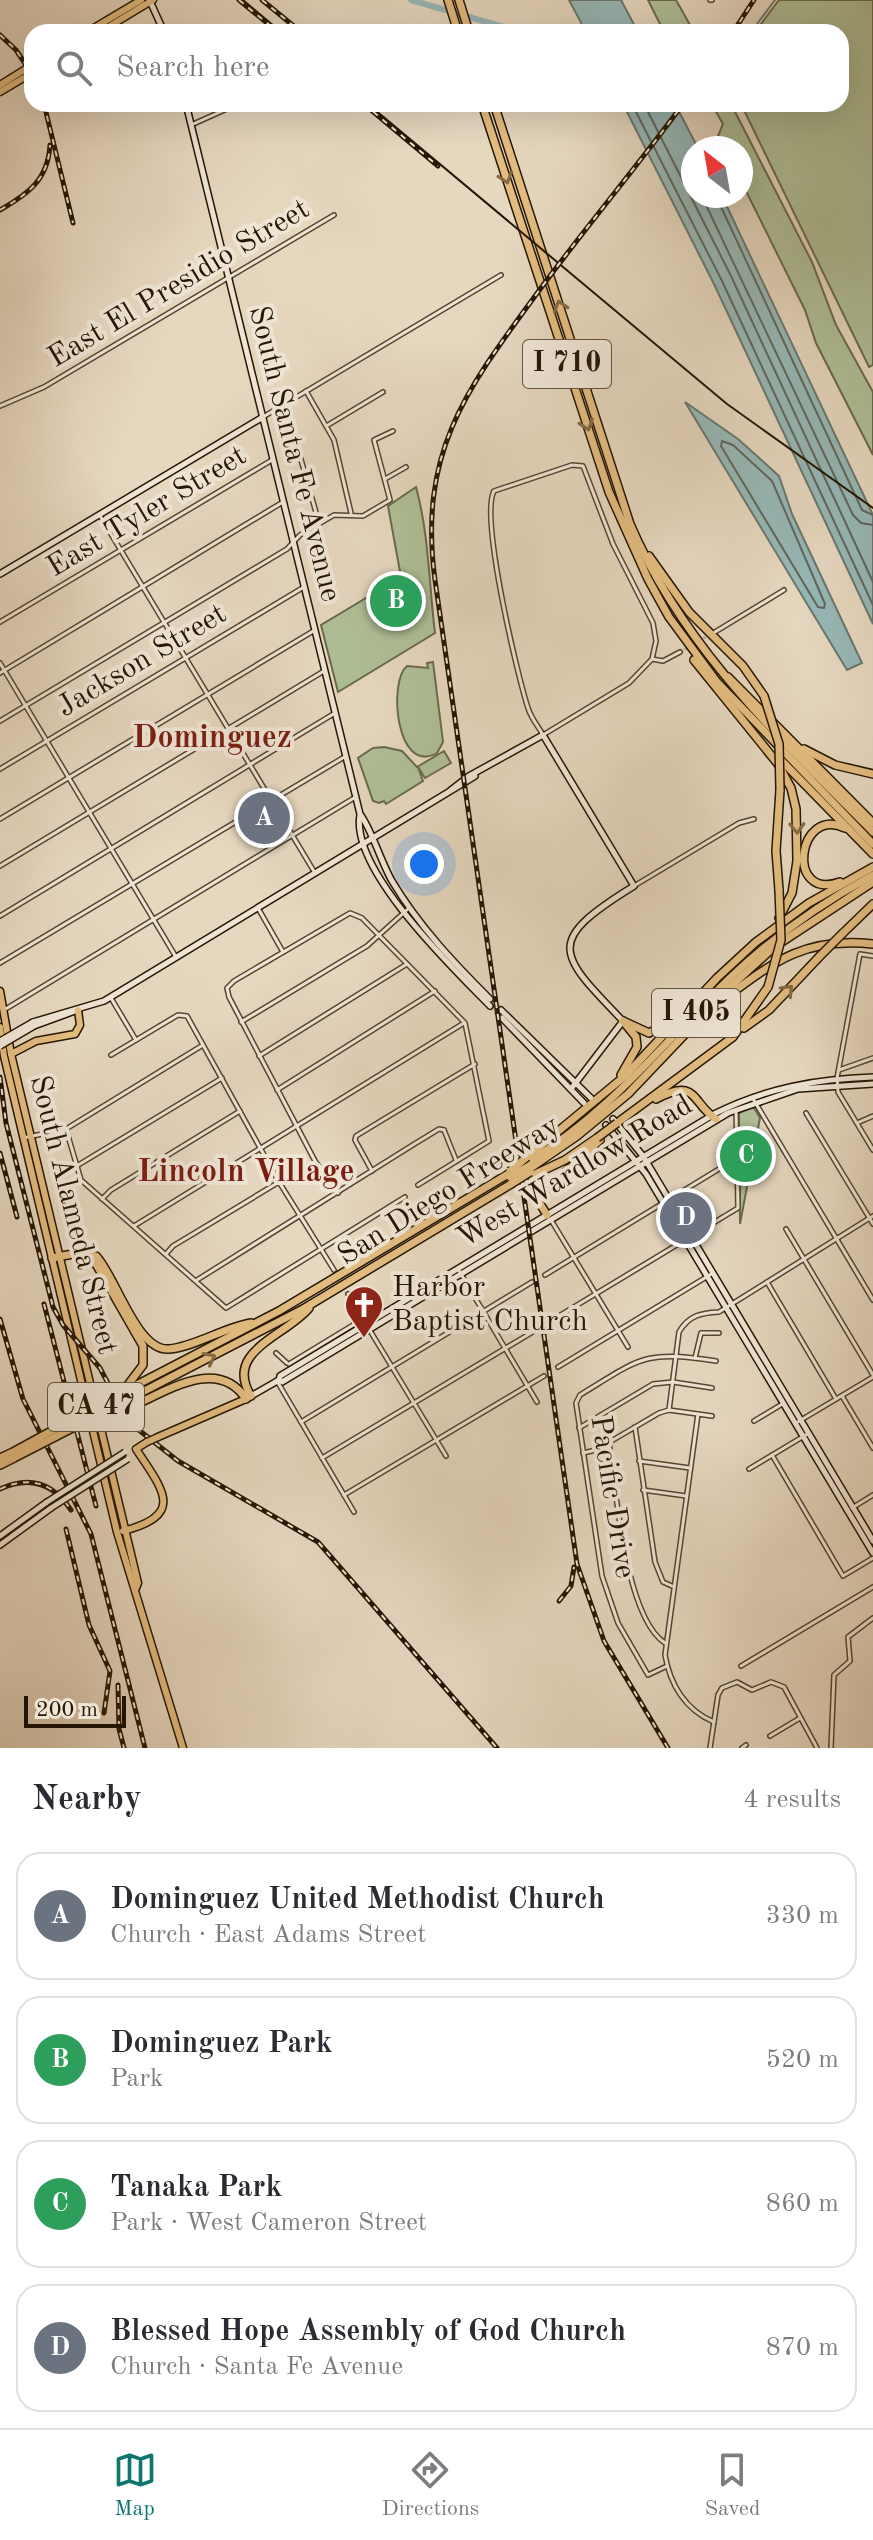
<!DOCTYPE html>
<html lang="en">
<head>
<meta charset="utf-8">
<style>
	:root { --surface:#fff; --page:#f7f7f7; --text:#2b2b33; --muted:#7c7c81; --line:#e1e1e2; --accent:#0f766e }
	body { margin:0; font-family:"Old Standard TT",serif; background:var(--page); color:var(--text) }
	.compass { position:absolute; left:681px; top:136px; width:72px; height:72px; border-radius:50%; background:var(--surface); box-shadow:0 8px 32px #0002; rotate:329deg }
	.scale { position:absolute; left:24px; bottom:20px; width:102px; box-sizing:border-box; padding-left:8px; border:4px solid #251603; border-top:0; font-size:22px; line-height:28px; white-space:nowrap; color:#251603; -webkit-text-stroke:6px #efe5d5; paint-order:stroke }
	.you { position:absolute; left:424px; top:864px; width:28px; height:28px; margin:-20px; border:6px solid #fff; border-radius:50%; background:#1a73e8; box-shadow:0 0 0 12px #1a73e833 }
	.badge { display:grid; place-items:center; width:52px; height:52px; border-radius:50%; background:var(--accent); color:#fff; font-size:26px; font-weight:700 }
	.pin { position:absolute; translate:-50% -50%; border:4px solid #fff; box-shadow:0 2px 8px #0006 }
	.list { margin:0; padding:0; list-style:none }
	h2 { display:flex; justify-content:space-between; align-items:center; height:104px; margin:0; padding:0 32px; font-size:34px }
	h2 small { font-size:26px; font-weight:400; color:var(--muted) }
	.list li { display:grid; grid-template-columns:52px 1fr auto; gap:24px; align-items:center; box-sizing:border-box; height:128px; margin:0 16px 16px; padding:0 16px; border:2px solid var(--line); border-radius:24px }
	.list b { display:block; font-size:30px; white-space:nowrap }
	.list p { margin:0; font-size:26px; white-space:nowrap; color:var(--muted) }
	.list em { font-size:26px; font-style:normal; color:var(--muted) }
	.icon { flex:none; width:44px; height:44px; fill:none; stroke:currentColor; stroke-width:2; stroke-linecap:round; stroke-linejoin:round }
	.map { position:relative; flex:none; width:873px; height:1748px; overflow:hidden }
	.search { position:absolute; background:var(--surface); box-shadow:0 8px 32px #0002; left:24px; right:24px; top:24px; height:88px; display:flex; align-items:center; gap:20px; box-sizing:border-box; padding:0 28px; border-radius:24px; color:var(--muted); font-size:30px }
	.sheet { height:680px; background:var(--surface) }
	nav { display:flex; justify-content:space-around; align-items:center; box-sizing:border-box; height:112px; border-top:2px solid var(--line); background:var(--surface); font-size:22px; color:var(--muted) }
	nav a { display:grid; justify-items:center; gap:4px }
	nav .on { color:var(--accent) }
	.map>svg:first-child { display:block }
</style>
</head>
<body>
<div class="map">
<svg width="873" height="1748" viewBox="0 0 873 1748">
	<rect width="100%" height="100%" fill="#e6d7bf"/>
	<filter id="stains"><feTurbulence type="fractalNoise" baseFrequency=".0025" numOctaves="4"/><feColorMatrix values="0 0 0 0 .2 0 0 0 0 .09 0 0 0 0 .02 0 0 0 .5 -.17"/></filter>
	<radialGradient id="worn" r=".72"><stop offset=".6" stop-color="#630" stop-opacity="0"/><stop offset="1" stop-color="#630" stop-opacity=".3"/></radialGradient>
	<!-- green -->
	<g fill="#afbf97" stroke="#6a6a4d" stroke-width="2">
		<path d="M648,0h28l18,32h-30z"/>
		<path d="M779,0h94v365l-4,2 -128,-263h100v-72h-86z"/>
		<path d="M706,104h25l81,158 24,63 37,67v63l-57,-112 -11,-33 -64,-129v-33h-23l-2,-7 7,-17 -8,-14z"/>
		<path d="M416,487c13,47 13,98 19,146l-97,59 -17,-67 80,-48 -13,-71z"/>
		<path d="M433,662l10,80 -6,11c-41,23 -49,-72 -30,-87l21,2 -1,-5z"/>
		<path d="M384,747l18,4 15,16 27,-16 7,12 -26,15 -7,-11 5,14 -37,23 -2,-3 -5,2 -6,-2 -15,-43 15,-10z"/>
		<path d="M753,1106l7,12 -20,106 -1,-111z"/>
	</g>
	<!-- water -->
	<g fill="#97b8b7" stroke="#69776f" stroke-width="2">
		<path d="M569,0h52l17,32h-52z"/>
		<path d="M623,104h52l23,44h-5v48h29l151,319v109l-159,-340z"/>
		<path d="M685,402l53,37 41,37 13,38 70,149 -15,7z"/>
	</g>
	<g fill="none" stroke-linecap="round" stroke-linejoin="round">
		<!-- shore -->
		<g stroke="#5e675d" stroke-width="2">
			<path d="M632,104l90,177 151,324"/>
			<path d="M644,104l87,172 142,306"/>
			<path d="M705,196l2,11 146,308 8,8 12,2"/>
			<path d="M716,196l146,314 11,5"/>
			<path d="M722,441l11,4 39,36 53,123 -1,4 -6,-1 -97,-161z"/>
		</g>
		<!-- stream -->
		<path stroke="#69776f" stroke-width="2" d="M751,32l24,-32"/>
		<!-- river -->
		<path stroke="#97b8b7" stroke-width="6" d="M411,0l110,32"/>
		<!-- street-tunnel -->
		<path stroke="#bfb099" stroke-width="3" stroke-dasharray="3 1.5" stroke-linecap="butt" d="M680,652l31,-18"/>
		<!-- secondary-tunnel -->
		<g stroke="#bfb099" stroke-width="5" stroke-dasharray="5 2.5" stroke-linecap="butt">
			<path d="M490,999l11,11"/>
			<path d="M490,1006l12,12"/>
		</g>
		<defs>
			<g id="street">
				<path d="M710,0h2"/>
				<path d="M191,125l47,-21"/>
				<path d="M306,391l28,49 17,73"/>
				<path d="M0,406l44,-19 290,-172"/>
				<path d="M263,417l238,-142"/>
				<path d="M328,425l55,-33"/>
				<path d="M296,442l23,81"/>
				<path d="M385,479l21,-12"/>
				<path d="M99,514l216,359"/>
				<path d="M0,622l272,-162"/>
				<path d="M715,632l69,-42"/>
				<path d="M652,659l4,-18 -3,-18 -40,-79 -30,-78 -11,-1 -78,26c-14,26 23,183 34,217 3,10 10,18 15,27l86,-52 23,-24 11,2 17,-9"/>
				<path d="M0,663l176,294"/>
				<path d="M0,673l283,-171"/>
				<path d="M0,721l287,-172 13,-14 34,-20 29,1 27,-16 -16,-60 19,-9"/>
				<path d="M0,769l304,-182"/>
				<path d="M0,819l315,-189"/>
				<path d="M0,866l324,-195"/>
				<path d="M634,886l105,-63 15,-4"/>
				<path d="M258,908l25,44"/>
				<path d="M0,916l335,-203"/>
				<path d="M873,956l-13,-2 -23,124 1,14 35,58"/>
				<path d="M0,963l346,-207"/>
				<path d="M111,998l25,42"/>
				<path d="M4,1010l350,-212"/>
				<path d="M241,1022l126,-76 42,-38"/>
				<path d="M111,1055l67,-40 9,1 92,166 55,88"/>
				<path d="M259,1056l148,-92"/>
				<path d="M839,1070l34,-12"/>
				<path d="M277,1090l158,-99"/>
				<path d="M752,1097l121,203"/>
				<path d="M806,1113l67,111"/>
				<path d="M857,1123l16,-7"/>
				<path d="M66,1129l15,51 145,128 179,-111"/>
				<path d="M444,1130l12,30"/>
				<path d="M23,1138l43,-9 137,-84"/>
				<path d="M75,1167l147,-89"/>
				<path d="M372,1171l-17,-31 1,-4 119,-72"/>
				<path d="M338,1193l-23,-32 -86,-164 -2,-9 7,-7 116,-68 12,5 103,105 24,118 -71,44"/>
				<path d="M102,1199l9,-9 129,-79"/>
				<path d="M551,1220l77,127"/>
				<path d="M134,1226l330,-203"/>
				<path d="M786,1229l87,146"/>
				<path d="M166,1254l7,-8 106,-64"/>
				<path d="M458,1269l79,133"/>
				<path d="M545,1275l192,-117"/>
				<path d="M197,1280l219,-137 23,-14 5,1"/>
				<path d="M767,1282l69,117"/>
				<path d="M348,1294l18,29"/>
				<path d="M554,1319l184,-111 -2,-98"/>
				<path d="M369,1329l77,127"/>
				<path d="M276,1353l11,10"/>
				<path d="M695,1358l6,-25h18"/>
				<path d="M289,1364l74,-45"/>
				<path d="M558,1367l155,-94"/>
				<path d="M277,1381l77,131"/>
				<path d="M842,1396l31,52"/>
				<path d="M669,1410l10,-78c10,-17 22,-19 40,-20l154,-96"/>
				<path d="M698,1414l-33,241c5,29 20,55 49,67"/>
				<path d="M754,1421l30,-18"/>
				<path d="M301,1422l231,-140"/>
				<path d="M796,1423l77,-46"/>
				<path d="M635,1427l20,135 8,20 9,4"/>
				<path d="M579,1428l74,-44 20,-2 39,6"/>
				<path d="M609,1443c7,46 16,174 56,200"/>
				<path d="M583,1453l13,-3 63,-37 10,-3 43,6"/>
				<path d="M772,1455l71,121 30,-18"/>
				<path d="M322,1458l214,-128"/>
				<path d="M639,1461l51,7"/>
				<path d="M749,1469l60,-36"/>
				<path d="M643,1490l43,6"/>
				<path d="M344,1495l200,-119"/>
				<path d="M852,1508l21,-13"/>
				<path d="M667,1666l-19,9 -30,-52 -16,-47 -26,-173 4,-8c61,-37 63,-45 136,-34"/>
				<path d="M741,1666l132,-79"/>
				<path d="M770,1736l30,-18"/>
				<path d="M710,1748l8,-53 4,-7 15,-6 15,8 19,-8 13,5 33,61"/>
				<path d="M742,1748l4,-3"/>
				<path d="M831,1748l3,-73 16,-14 -2,-24 25,-19"/>
			</g>
			<g id="secondary">
				<path d="M150,1l14,31"/>
				<path d="M186,104l174,710c11,14 21,48 32,67 27,45 61,81 98,118"/>
				<path d="M0,574l263,-157"/>
				<path d="M451,790l18,-14 74,-41 91,151c-89,55 -78,66 -11,135l-52,68"/>
				<path d="M360,815c-10,55 94,154 130,191"/>
				<path d="M501,1010l90,88"/>
				<path d="M502,1018l82,85"/>
				<path d="M33,1022l71,-21 371,-225"/>
				<path d="M34,1026l41,-15"/>
				<path d="M613,1119l30,37 230,385"/>
				<path d="M606,1125l40,49 227,379"/>
				<path d="M279,1380l1,-4 436,-263c51,-25 100,-34 157,-36"/>
				<path d="M251,1396l28,-16 3,2 446,-269 70,-24 75,-5"/>
				<path d="M0,1536l47,-34"/>
				<path d="M0,1545l51,-37"/>
			</g>
			<g id="primary">
				<path d="M87,32l54,-32"/>
				<path d="M100,32l53,-32"/>
				<path d="M0,85l32,-20"/>
				<path d="M0,92l32,-19"/>
				<path d="M0,991l11,63 127,529 -2,5"/>
				<path d="M0,1027l4,29 113,476 66,216"/>
				<path d="M11,1054l25,-13 39,-7 5,-9 -2,-15"/>
				<path d="M158,1437l90,-39"/>
				<path d="M123,1531c63,-16 40,-41 13,-82l11,-7"/>
			</g>
			<g id="highway">
				<path d="M448,0l10,32"/>
				<path d="M459,0l10,32"/>
				<path d="M482,104l127,388 39,87 21,38 48,65 156,162"/>
				<path d="M494,104l136,420c53,124 150,214 243,308"/>
				<path d="M649,556l40,56 54,54 21,30"/>
				<path d="M694,660l84,104 13,24 5,21 1,52 -5,32 -13,25"/>
				<path d="M728,677l145,146"/>
				<path d="M804,749l31,16 38,9"/>
				<path d="M777,756l96,98"/>
				<path d="M840,882c-55,20 -43,-77 5,-54"/>
				<path d="M779,890l-3,-39 4,-61"/>
				<path d="M843,933l30,-29"/>
				<path d="M720,1002c52,-39 84,-66 153,-58"/>
				<path d="M623,1021l26,12 26,-14"/>
				<path d="M744,1028l25,-18 51,-54"/>
				<path d="M621,1075l16,-28 -1,-10 -13,-16"/>
				<path d="M656,1099c42,-22 35,4 60,20"/>
				<path d="M617,1123l116,-86 35,-50"/>
				<path d="M527,1157l98,-81 92,-98 39,-36 53,-39 64,-36"/>
				<path d="M528,1162c81,-48 136,-120 202,-184 43,-41 91,-75 143,-103"/>
				<path d="M529,1169l48,-33 51,-42 101,-106 45,-41 99,-65"/>
				<path d="M531,1176l34,-16 32,-22"/>
				<path d="M547,1215l-8,-13 3,-8 58,-54"/>
				<path d="M80,1256l16,8 47,82v19l-19,25"/>
				<path d="M52,1258l31,-6 13,4c20,21 41,96 73,93 25,-2 54,-21 82,-26"/>
				<path d="M123,1392l156,-81 231,-138"/>
				<path d="M251,1396c-28,-45 35,-60 58,-88"/>
				<path d="M127,1400l176,-91 208,-125"/>
				<path d="M131,1407c36,-16 87,-51 115,-8"/>
				<path d="M0,1458l13,-6"/>
				<path d="M0,1465l14,-7"/>
			</g>
		</defs>
		<!-- street casing -->
		<use href="#street" stroke="#554632" stroke-width="6"/>
		<!-- secondary casing -->
		<use href="#secondary" stroke="#251603" stroke-width="8"/>
		<!-- primary casing -->
		<use href="#primary" stroke="#251603" stroke-width="9"/>
		<!-- highway casing -->
		<use href="#highway" stroke="#251603" stroke-width="10"/>
		<!-- street -->
		<use href="#street" stroke="#efe5d5" stroke-width="3"/>
		<!-- secondary -->
		<use href="#secondary" stroke="#efe5d5" stroke-width="5"/>
		<!-- primary -->
		<use href="#primary" stroke="#e3bc80" stroke-width="6"/>
		<!-- highway -->
		<use href="#highway" stroke="#e3bc80" stroke-width="7"/>
		<!-- tram -->
		<g stroke="#251603" stroke-width="2">
			<path d="M243,0l38,32"/>
			<path d="M368,104l359,300 146,104"/>
		</g>
		<defs>
			<g id="rail">
				<path d="M239,0l39,32"/>
				<path d="M262,0l39,32"/>
				<path d="M733,32l21,-32"/>
				<path d="M0,35l16,15 16,24"/>
				<path d="M44,104l29,119"/>
				<path d="M364,104l74,62"/>
				<path d="M388,104l6,5"/>
				<path d="M0,210c28,-16 48,-30 50,-65"/>
				<path d="M0,1077l6,46 47,184 10,18 37,43 23,44 12,15 43,34 140,81 179,206"/>
				<path d="M0,1153l17,64"/>
				<path d="M44,1304l52,202"/>
				<path d="M0,1319l23,80 68,135 54,214"/>
				<path d="M0,1489c30,-14 53,-6 71,21"/>
				<path d="M66,1529l23,96 21,46 -6,42"/>
				<path d="M559,1601l12,-15 3,-19"/>
				<path d="M118,1685l1,44 5,19"/>
				<path d="M668,1748l-64,-107 -27,-77 -142,-984c-17,-128 31,-190 103,-288 47,-64 98,-124 145,-188"/>
			</g>
		</defs>
		<!-- rail casing -->
		<use href="#rail" stroke="#251603" stroke-width="5"/>
		<!-- rail -->
		<use href="#rail" stroke="#efe5d5" stroke-width="2" stroke-dasharray="6" stroke-linecap="butt"/>
		<defs>
			<g id="secondary-bridge">
				<path d="M0,1041l33,-19"/>
				<path d="M0,1046l34,-20"/>
				<path d="M47,1502l78,-50"/>
				<path d="M51,1508l77,-49"/>
			</g>
			<path id="primary-bridge" d="M147,1442l11,-5"/>
			<g id="highway-bridge">
				<path d="M764,696l15,48 1,46"/>
				<path d="M820,956l23,-23"/>
				<path d="M768,987l13,-47 -2,-50"/>
				<path d="M597,1138l20,-15"/>
				<path d="M510,1171l17,-14"/>
				<path d="M510,1177l19,-11"/>
				<path d="M511,1184l19,-12"/>
				<path d="M91,1421l15,-2 25,-12"/>
				<path d="M13,1452l110,-60"/>
				<path d="M14,1458l113,-58"/>
			</g>
		</defs>
		<!-- secondary-bridge casing -->
		<use href="#secondary-bridge" stroke="#251603" stroke-width="8" stroke-linecap="butt"/>
		<!-- primary-bridge casing -->
		<use href="#primary-bridge" stroke="#251603" stroke-width="9" stroke-linecap="butt"/>
		<!-- highway-bridge casing -->
		<use href="#highway-bridge" stroke="#251603" stroke-width="10" stroke-linecap="butt"/>
		<!-- secondary-bridge -->
		<use href="#secondary-bridge" stroke="#efe5d5" stroke-width="5"/>
		<!-- primary-bridge -->
		<use href="#primary-bridge" stroke="#e3bc80" stroke-width="6"/>
		<!-- highway-bridge -->
		<use href="#highway-bridge" stroke="#e3bc80" stroke-width="7"/>
	</g>
	<!-- one-way arrows -->
	<defs><path id="oneway-chevron" d="M-2-3.5L2.5 0L-2 3.5" fill="none" stroke-width="1.6" stroke-linecap="round" stroke-linejoin="round" transform="scale(2)"/></defs>
	<g stroke="#846942">
		<use href="#oneway-chevron" transform="translate(506 178) rotate(72)"/>
		<use href="#oneway-chevron" transform="translate(560 306) rotate(-108)"/>
		<use href="#oneway-chevron" transform="translate(587 425) rotate(72)"/>
		<use href="#oneway-chevron" transform="translate(797 828) rotate(88)"/>
		<use href="#oneway-chevron" transform="translate(788 990) rotate(-46)"/>
		<use href="#oneway-chevron" transform="translate(210 1358) rotate(-27)"/>
	</g>
	<!-- icons -->
	<defs>
		<symbol id="church-pin" viewBox="-11 -11 22 30"><path d="M0 17L-7.5 6A9.5 9.5 0 1 1 7.5 6Z" fill="#8f2418" stroke="#efe5d5"/><path d="M-1.2-6h2.4v3.5h3.3v2.4h-3.3V6h-2.4V-.1h-3.3v-2.4h3.3Z" fill="#fff"/></symbol>
	</defs>
	<g fill-rule="evenodd">
		<use href="#church-pin" x="342" y="1283" width="44" height="60"/>
	</g>
	<g text-anchor="middle" dominant-baseline="central" stroke-width="8" stroke-linejoin="round" paint-order="stroke">
		<!-- shield labels -->
		<g fill="#efe5d5" stroke="#625442" stroke-width="2">
			<rect x="523" y="340" width="88" height="48" rx="6"/>
			<rect x="652" y="989" width="88" height="48" rx="6"/>
			<rect x="48" y="1383" width="96" height="48" rx="6"/>
		</g>
		<g font-size="28" font-weight="bold" fill="#251603">
			<text x="567" y="364">I 710</text>
			<text x="696" y="1013">I 405</text>
			<text x="96" y="1407">CA 47</text>
		</g>
		<!-- street labels -->
		<g font-size="30" fill="#251603" stroke="#efe5d5">
			<text transform="translate(179 284) rotate(-31)">East El Presidio Street</text>
			<text transform="translate(294 454) rotate(76)">South Santa Fe Avenue</text>
			<text transform="translate(147 512) rotate(-31)">East Tyler Street</text>
			<text transform="translate(142 661) rotate(-31)">Jackson Street</text>
			<text transform="translate(575 1172) rotate(-31)">West Wardlow Road</text>
			<text transform="translate(449 1191) rotate(-32)">San Diego Freeway</text>
			<text transform="translate(73 1215) rotate(76)">South Alameda Street</text>
			<text transform="translate(612 1497) rotate(81)">Pacific Drive</text>
		</g>
		<!-- poi labels -->
		<g font-size="30" fill="#251603" stroke="#efe5d5" text-anchor="start">
			<text x="392" y="1288">Harbor<tspan x="392" dy="34">Baptist Church</tspan></text>
		</g>
		<!-- neighbourhood labels -->
		<g font-size="32" font-weight="bold" fill="#7a1f14" stroke="#efe5d5">
			<text x="212" y="739">Dominguez</text>
			<text x="246" y="1173">Lincoln Village</text>
		</g>
	</g>
	<rect width="100%" height="100%" filter="url(#stains)"/>
	<rect width="100%" height="100%" fill="url(#worn)"/>
</svg>
<svg class="compass" viewBox="-18 -18 36 36"><path d="M0-13l5 13h-10z" fill="#e53935"/><path d="M0 13l5-13h-10z" fill="#7c7c81"/></svg>
<div class="scale">200 m</div>
<div class="you"></div>
<div class="pin badge" style="left:264px;top:818px;background:#6b7280">A</div>
<div class="pin badge" style="left:396px;top:601px;background:#2e9e5b">B</div>
<div class="pin badge" style="left:746px;top:1156px;background:#2e9e5b">C</div>
<div class="pin badge" style="left:686px;top:1218px;background:#6b7280">D</div>
<div class="search"><svg class="icon" aria-label="search" viewBox="0 0 24 24"><circle cx="10" cy="10" r="6"/><path d="M15 15l6 6"/></svg>Search here</div>
</div>
<section class="sheet">
<h2>Nearby<small>4 results</small></h2>
<ul class="list">
<li><span class="badge" style="background:#6b7280">A</span><div><b>Dominguez United Methodist Church</b><p>Church · East Adams Street</p></div><em>330 m</em></li>
<li><span class="badge" style="background:#2e9e5b">B</span><div><b>Dominguez Park</b><p>Park</p></div><em>520 m</em></li>
<li><span class="badge" style="background:#2e9e5b">C</span><div><b>Tanaka Park</b><p>Park · West Cameron Street</p></div><em>860 m</em></li>
<li><span class="badge" style="background:#6b7280">D</span><div><b>Blessed Hope Assembly of God Church</b><p>Church · Santa Fe Avenue</p></div><em>870 m</em></li>
</ul>
</section>
<nav>
<a class="on"><svg class="icon" aria-label="map" viewBox="0 0 24 24"><path d="M3 6l6-2 6 2 6-2v14l-6 2-6-2-6 2zM9 4v14M15 6v14"/></svg>Map</a>
<a><svg class="icon" aria-label="directions" viewBox="0 0 24 24"><path d="M12 3l9 9-9 9-9-9zM9 14v-3h6M13 9l2 2-2 2"/></svg>Directions</a>
<a><svg class="icon" aria-label="saved" viewBox="0 0 24 24"><path d="M7 4h10v16l-5-4-5 4z"/></svg>Saved</a>
</nav>
</body>
</html>
